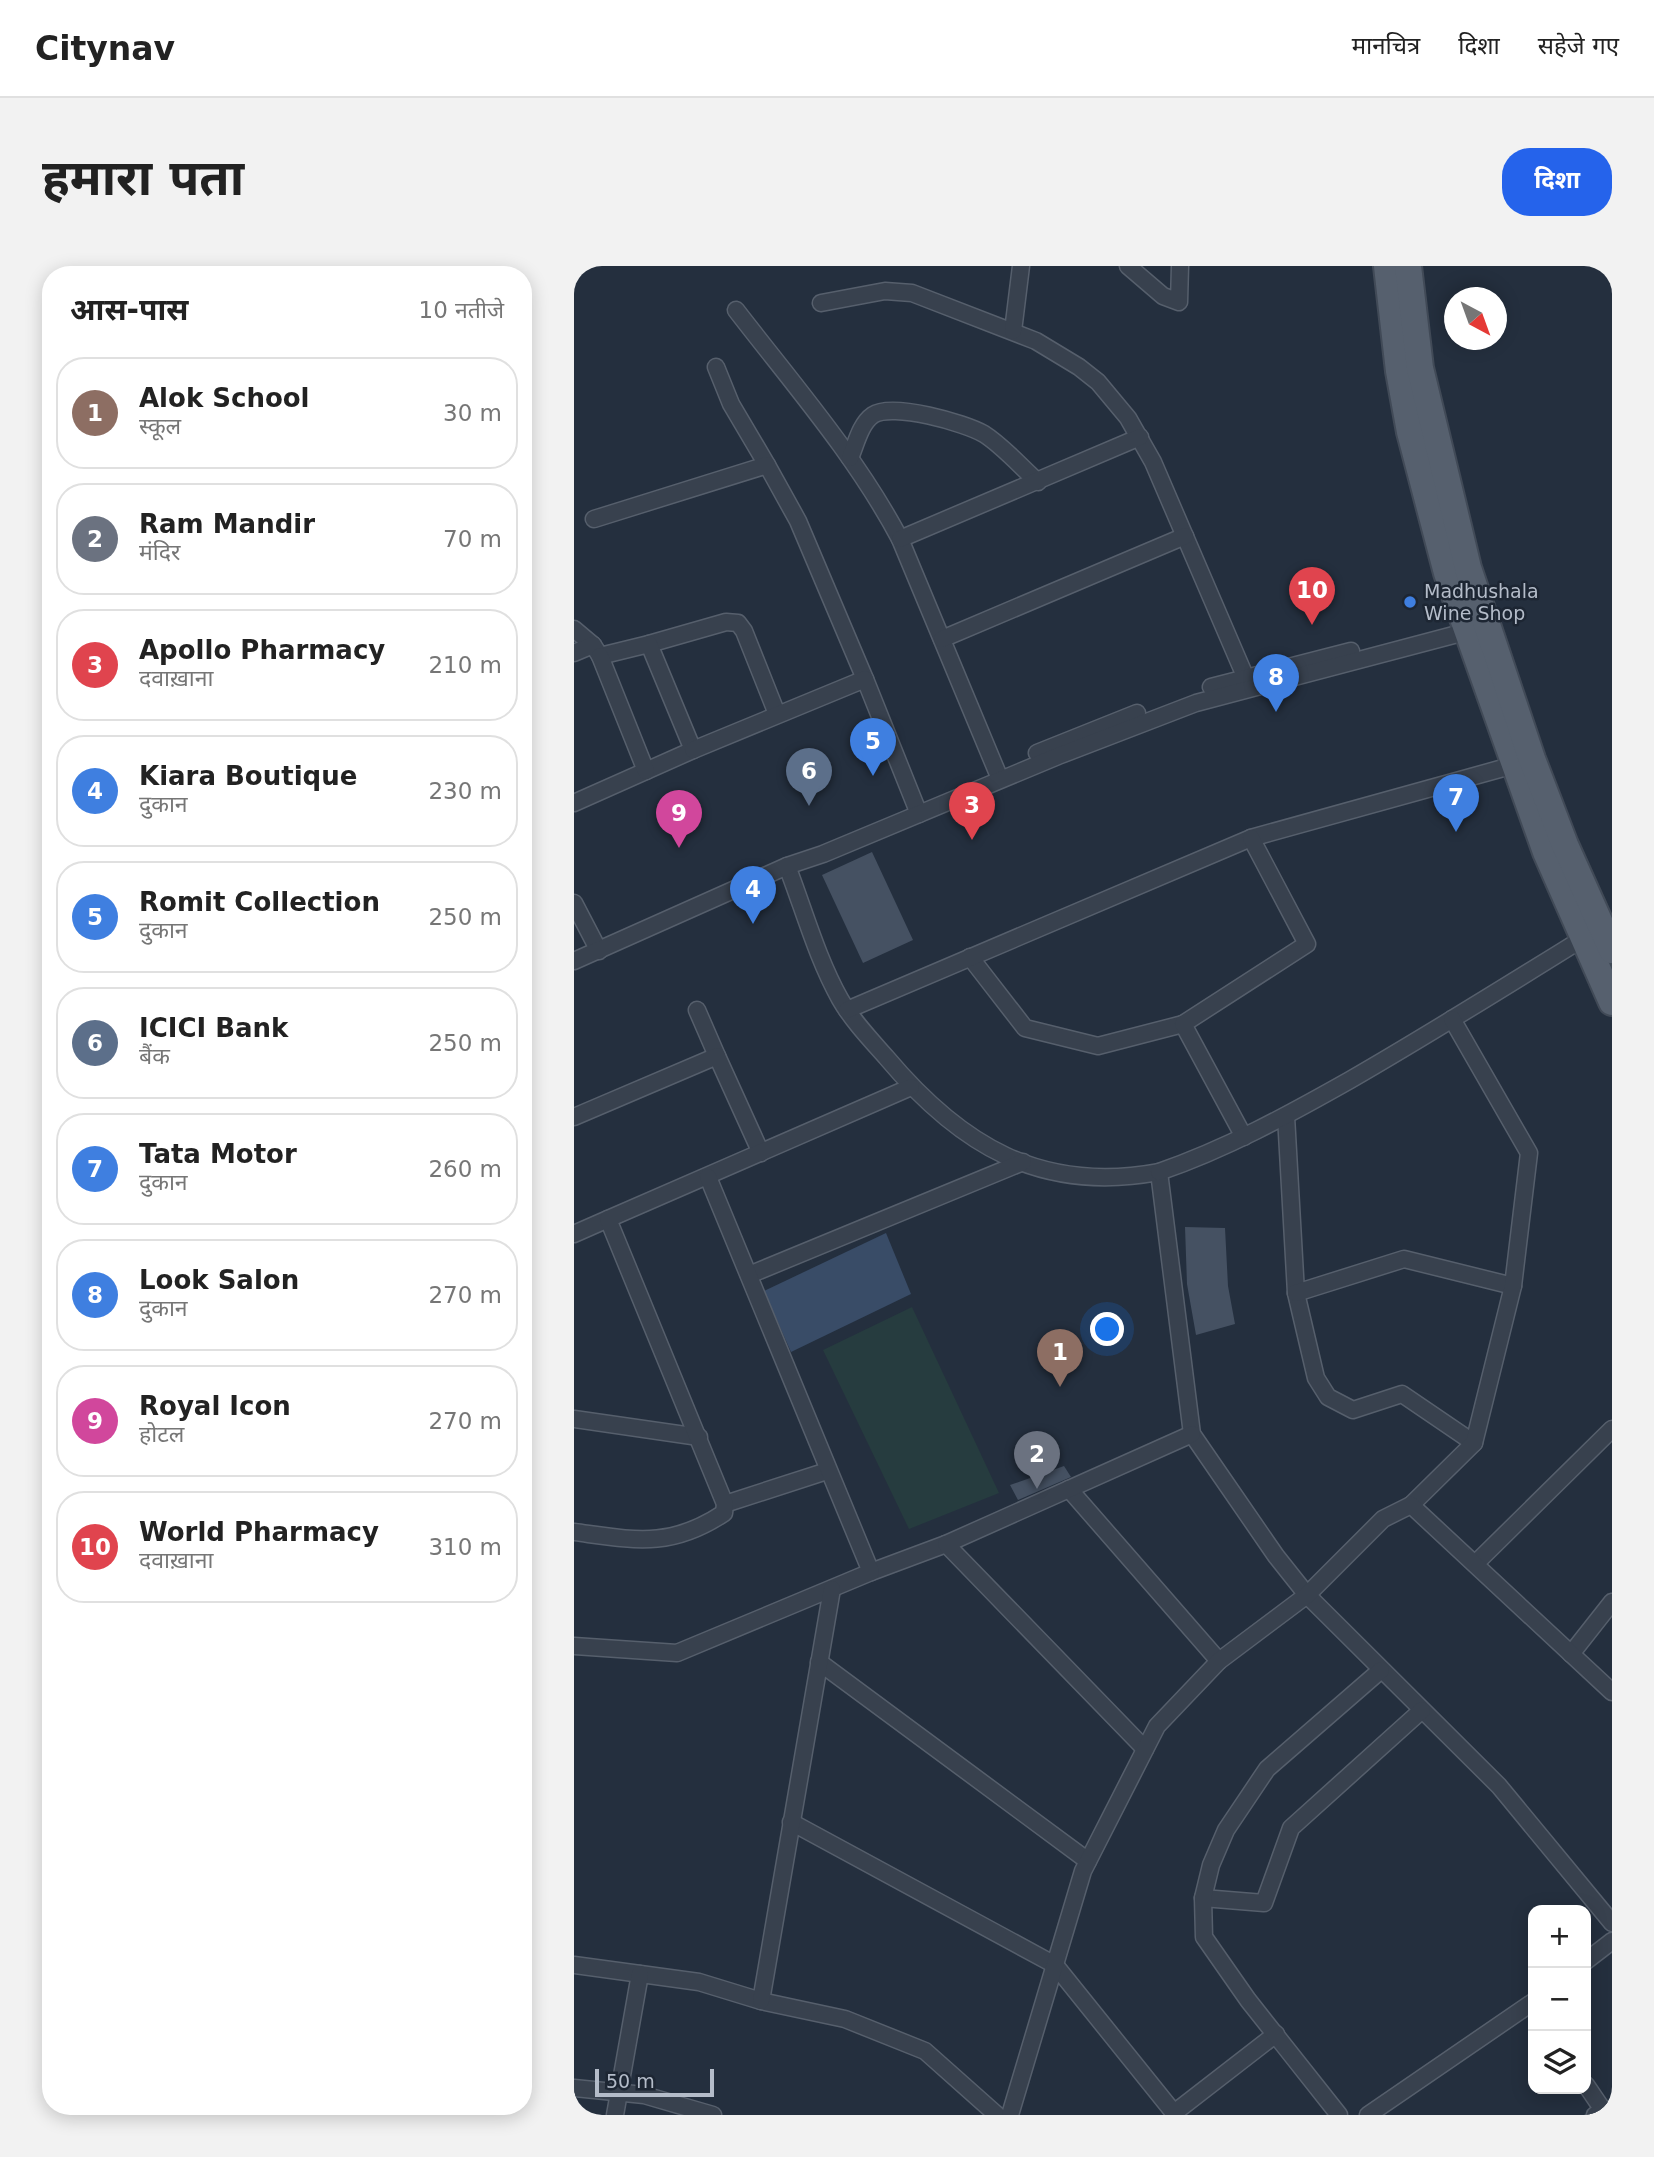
<!DOCTYPE html>
<html lang="hi">
<head>
<meta charset="utf-8">
<style>
	:root { --surface:#fff; --page:#f2f2f2; --text:#222; --muted:#767676; --line:#e0e0e0; --accent:#2563eb }
	body { margin:0; font-family:"DejaVu Sans","Noto Sans Devanagari",sans-serif; background:var(--page); color:var(--text) }
	.controls { position:absolute; right:21px; bottom:21px; display:grid; overflow:hidden; border-radius:14px; box-shadow:0 4px 18px #0003 }
	.controls button { width:63px; height:63px; display:grid; place-items:center; padding:0; border:0; border-bottom:2px solid var(--line); background:var(--surface); color:var(--text); font:35px sans-serif }
	.compass { position:absolute; left:870px; top:21px; width:63px; height:63px; border-radius:50%; background:var(--surface); box-shadow:0 4px 18px #0003; rotate:139deg }
	.scale { position:absolute; left:21px; bottom:18px; width:119px; box-sizing:border-box; padding-left:7px; border:4px solid #b4bcc9; border-top:0; font-size:19px; line-height:24px; white-space:nowrap; color:#b4bcc9; -webkit-text-stroke:5px #1d2633; paint-order:stroke }
	.you { position:absolute; left:534px; top:1064px; width:24px; height:24px; margin:-18px; border:5px solid #fff; border-radius:50%; background:#1a73e8; box-shadow:0 0 0 10px #1a73e833 }
	.badge { display:grid; place-items:center; width:46px; height:46px; border-radius:50%; background:var(--accent); color:#fff; font-size:23px; font-weight:700 }
	.pin { position:absolute; translate:-50% -58px; filter:drop-shadow(0 2px 4px #0008) }
	.pin::after { content:''; position:absolute; top:37px; width:24px; height:21px; background:inherit; clip-path:polygon(0 0,100% 0,50% 100%) }
	.list { margin:0; padding:0; list-style:none }
	h2 { display:flex; justify-content:space-between; align-items:center; height:91px; margin:0; padding:0 28px; font-size:30px }
	h2 small { font-size:23px; font-weight:400; color:var(--muted) }
	.list li { display:grid; grid-template-columns:46px 1fr auto; gap:21px; align-items:center; box-sizing:border-box; height:112px; margin:0 14px 14px; padding:0 14px; border:2px solid var(--line); border-radius:28px }
	.list b { display:block; font-size:26px; white-space:nowrap }
	.list p { margin:0; font-size:23px; white-space:nowrap; color:var(--muted) }
	.list em { font-size:23px; font-style:normal; color:var(--muted) }
	.icon { flex:none; width:38px; height:38px; fill:none; stroke:currentColor; stroke-width:2; stroke-linecap:round; stroke-linejoin:round }
	.map { position:relative; flex:none; width:1038px; height:1849px; overflow:hidden; border-radius:28px }
	header { display:flex; align-items:center; gap:42px; box-sizing:border-box; height:98px; padding:0 35px; background:var(--surface); border-bottom:2px solid var(--line) }
	header strong { font-size:33px }
	nav { display:flex; gap:38px; margin-inline-start:auto; font-size:24px }
	.intro { display:flex; align-items:center; justify-content:space-between; box-sizing:border-box; height:168px; padding:0 42px }
	h1 { margin:0; font-size:49px }
	.button { padding:18px 32px; border-radius:28px; background:var(--accent); color:#fff; font-size:24px; font-weight:700 }
	main { display:flex; gap:42px; padding:0 42px }
	aside { flex:1; background:var(--surface); border-radius:28px; box-shadow:0 4px 18px #0003 }
	.map>svg:first-child { display:block }
</style>
</head>
<body>
<header>
<strong>Citynav</strong>
<nav><a>मानचित्र</a><a>दिशा</a><a>सहेजे गए</a></nav>
</header>
<div class="intro"><h1>हमारा पता</h1><a class="button">दिशा</a></div>
<main>
<aside>
<h2>आस-पास<small>10 नतीजे</small></h2>
<ul class="list">
<li><span class="badge" style="background:#8d6e63">1</span><div><b>Alok School</b><p>स्कूल</p></div><em>30 m</em></li>
<li><span class="badge" style="background:#6b7280">2</span><div><b>Ram Mandir</b><p>मंदिर</p></div><em>70 m</em></li>
<li><span class="badge" style="background:#e0444e">3</span><div><b>Apollo Pharmacy</b><p>दवाख़ाना</p></div><em>210 m</em></li>
<li><span class="badge" style="background:#3f7fe0">4</span><div><b>Kiara Boutique</b><p>दुकान</p></div><em>230 m</em></li>
<li><span class="badge" style="background:#3f7fe0">5</span><div><b>Romit Collection</b><p>दुकान</p></div><em>250 m</em></li>
<li><span class="badge" style="background:#5c6f8a">6</span><div><b>ICICI Bank</b><p>बैंक</p></div><em>250 m</em></li>
<li><span class="badge" style="background:#3f7fe0">7</span><div><b>Tata Motor</b><p>दुकान</p></div><em>260 m</em></li>
<li><span class="badge" style="background:#3f7fe0">8</span><div><b>Look Salon</b><p>दुकान</p></div><em>270 m</em></li>
<li><span class="badge" style="background:#d1479c">9</span><div><b>Royal Icon</b><p>होटल</p></div><em>270 m</em></li>
<li><span class="badge" style="background:#e0444e">10</span><div><b>World Pharmacy</b><p>दवाख़ाना</p></div><em>310 m</em></li>
</ul>
</aside>
<div class="map">
<svg width="1038" height="1849" viewBox="0 0 1038 1849">
	<rect width="100%" height="100%" fill="#242f3e"/>
	<!-- green -->
	<path fill="#263c3f" d="M338,1041l87,186 -90,36 -86,-179z"/>
	<!-- water -->
	<path fill="#394c67" d="M312,967l25,61 -120,58 -27,-61z"/>
	<!-- building -->
	<g fill="#455162">
		<path d="M298,586l41,88 -50,23 -41,-88z"/>
		<path d="M611,961l40,1 3,58 7,38 -39,11 -9,-51z"/>
		<path d="M490,1200l7,11 -53,23 -8,-15z"/>
	</g>
	<g fill="none" stroke-linecap="round" stroke-linejoin="round">
		<defs>
			<g id="street">
				<path d="M554,0l35,30 16,6 1,-36"/>
				<path d="M247,37l64,-12 27,2 124,48 43,26 19,15 30,36 25,44 95,221"/>
				<path d="M162,44c57,74 120,146 164,229l100,240"/>
				<path d="M439,65l8,-65"/>
				<path d="M142,101l15,37 36,61"/>
				<path d="M276,192c6,-14 10,-34 23,-43 19,-13 92,8 111,19 19,12 37,33 54,48"/>
				<path d="M20,253l173,-54 31,56 67,158"/>
				<path d="M326,273l240,-102"/>
				<path d="M0,363l19,16"/>
				<path d="M368,373l243,-103"/>
				<path d="M75,378l77,-22 12,1 6,8 33,83"/>
				<path d="M0,387l19,-8 7,11 49,-12 44,106 -119,53"/>
				<path d="M26,390l46,115"/>
				<path d="M637,421l140,-36"/>
				<path d="M119,484l172,-71 54,135"/>
				<path d="M463,487l100,-40"/>
				<path d="M213,600c17,44 30,92 53,133 12,21 30,40 46,58 74,88 154,137 273,115l33,262 84,122 31,39 192,191 113,137"/>
				<path d="M0,637l25,48"/>
				<path d="M396,691l55,71 73,18 85,-22"/>
				<path d="M0,695l213,-95 36,-12 235,-98 138,-53 269,-71"/>
				<path d="M123,744l20,46"/>
				<path d="M273,744l404,-172 263,-73"/>
				<path d="M712,850l10,177 20,85 12,19 25,13 49,-16 72,49"/>
				<path d="M0,851l143,-61 44,97"/>
				<path d="M670,871l-61,-113 124,-80 -56,-106"/>
				<path d="M585,906c67,-23 129,-57 191,-92 78,-45 155,-93 232,-141"/>
				<path d="M0,968l34,-15"/>
				<path d="M175,1009l274,-113"/>
				<path d="M722,1027l108,-34 109,27"/>
				<path d="M0,1153l125,18"/>
				<path d="M495,1223l150,172"/>
				<path d="M151,1238l102,-33"/>
				<path d="M837,1239l63,-62 39,-157 16,-133 -77,-134"/>
				<path d="M0,1266c60,8 96,17 150,-19l1,-9 -117,-285 303,-132"/>
				<path d="M902,1297l136,-134"/>
				<path d="M297,1306l75,-28"/>
				<path d="M0,1380l103,7 194,-81 -163,-395"/>
				<path d="M997,1388l41,-52"/>
				<path d="M245,1396l269,199"/>
				<path d="M571,1483l-199,-205 246,-110"/>
				<path d="M217,1556l264,143 119,148 102,-79"/>
				<path d="M629,1632l61,5 27,-75 131,-118"/>
				<path d="M1012,1695l26,-20"/>
				<path d="M0,1699l125,17 62,19 84,18 80,32 72,64"/>
				<path d="M187,1735l71,-412"/>
				<path d="M1012,1819l17,25 -8,5"/>
				<path d="M0,1822l70,7 69,20"/>
				<path d="M41,1849l25,-141"/>
				<path d="M436,1849l73,-244 74,-145 62,-65 88,-66 76,-76 28,-14 201,187"/>
				<path d="M765,1849l-91,-115 -44,-63 -1,-39 8,-33 15,-35 41,-61 114,-99"/>
				<path d="M794,1849l165,-113"/>
			</g>
			<g id="primary">
				<path d="M813,0l12,105 11,61 37,141 99,279 66,150"/>
				<path d="M834,0l12,102 48,200 64,191 33,86 47,105"/>
			</g>
		</defs>
		<!-- street casing -->
		<use href="#street" stroke="#565f6c" stroke-width="19"/>
		<!-- primary casing -->
		<use href="#primary" stroke="#414a57" stroke-width="30"/>
		<!-- street -->
		<use href="#street" stroke="#38414e" stroke-width="16"/>
		<!-- primary -->
		<use href="#primary" stroke="#56606e" stroke-width="26"/>
	</g>
	<!-- markers -->
	<circle fill="#3f7fe0" stroke="#1d2633" stroke-width="2.5" cx="836" cy="336" r="7"/>
	<g text-anchor="middle" dominant-baseline="central" stroke-width="5" stroke-linejoin="round" paint-order="stroke">
		<!-- poi labels -->
		<g font-size="19" fill="#b4bcc9" stroke="#1d2633" text-anchor="start">
			<text x="850" y="325">Madhushala<tspan x="850" dy="22">Wine Shop</tspan></text>
		</g>
	</g>
</svg>
<div class="controls">
<button>+</button>
<button>−</button>
<button><svg class="icon" aria-label="layers" viewBox="0 0 24 24"><path d="M12 4l9 5-9 5-9-5zM3 14l9 5 9-5"/></svg></button>
</div>
<svg class="compass" viewBox="-18 -18 36 36"><path d="M0-13l5 13h-10z" fill="#e53935"/><path d="M0 13l5-13h-10z" fill="#767676"/></svg>
<div class="scale">50 m</div>
<div class="you"></div>
<div class="pin badge" style="left:486px;top:1121px;background:#8d6e63">1</div>
<div class="pin badge" style="left:463px;top:1223px;background:#6b7280">2</div>
<div class="pin badge" style="left:398px;top:574px;background:#e0444e">3</div>
<div class="pin badge" style="left:179px;top:658px;background:#3f7fe0">4</div>
<div class="pin badge" style="left:299px;top:510px;background:#3f7fe0">5</div>
<div class="pin badge" style="left:235px;top:540px;background:#5c6f8a">6</div>
<div class="pin badge" style="left:882px;top:566px;background:#3f7fe0">7</div>
<div class="pin badge" style="left:702px;top:446px;background:#3f7fe0">8</div>
<div class="pin badge" style="left:105px;top:582px;background:#d1479c">9</div>
<div class="pin badge" style="left:738px;top:359px;background:#e0444e">10</div>
</div>
</main>
</body>
</html>
